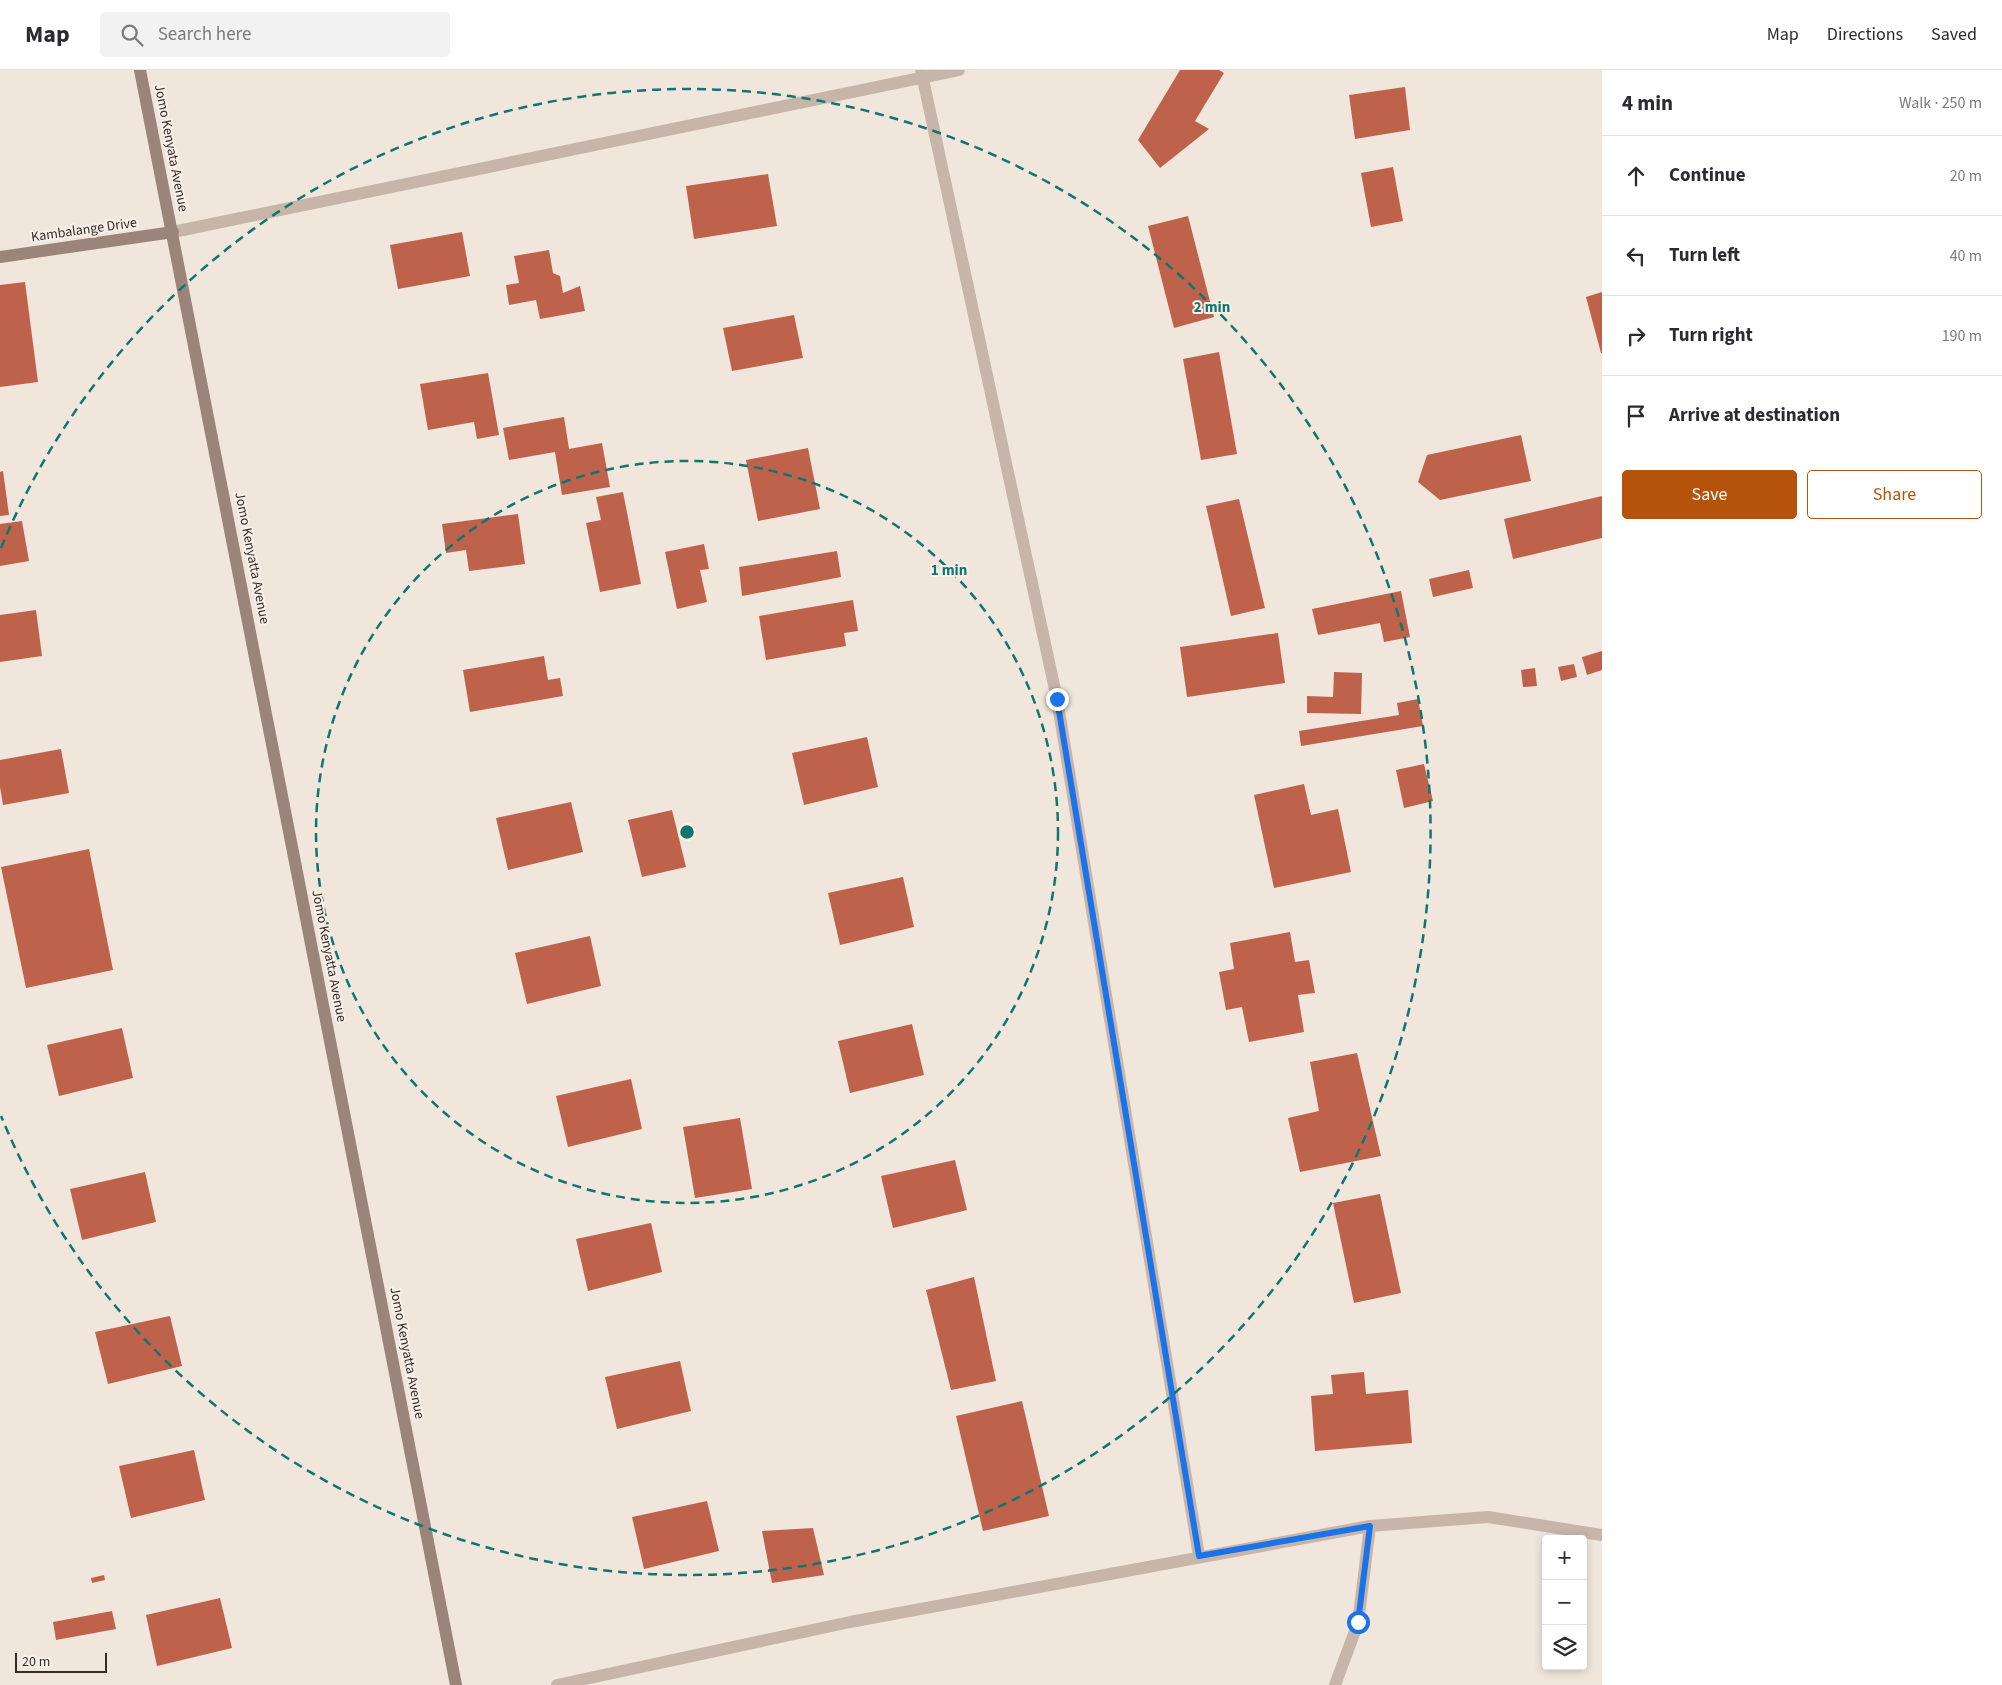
<!DOCTYPE html>
<html lang="en">
<head>
<meta charset="utf-8">
<style>
	:root { --surface:#fff; --page:#f2f2f3; --text:#2b2b33; --muted:#7c7c81; --line:#e1e1e2; --accent:#b45309 }
	body { margin:0; font-family:"Source Sans 3",sans-serif; background:var(--page); color:var(--text) }
	.controls { position:absolute; right:15px; bottom:15px; display:grid; overflow:hidden; border-radius:5px; box-shadow:0 2px 8px #0003 }
	.controls button { width:45px; height:45px; display:grid; place-items:center; padding:0; border:0; border-bottom:1px solid var(--line); background:var(--surface); color:var(--text); font:25px sans-serif }
	.scale { position:absolute; left:15px; bottom:12px; width:92px; box-sizing:border-box; padding-left:5px; border:2px solid #352c28; border-top:0; font-size:14px; line-height:18px; white-space:nowrap; color:#352c28; -webkit-text-stroke:4px #f8f0e8; paint-order:stroke }
	.stop { position:absolute; width:15px; height:15px; margin:-11px; border:4px solid #1a73e8; border-radius:50%; background:#fff }
	.stop.end { background:#1a73e8; border-color:#fff; box-shadow:0 1px 5px #0008 }
	.list { margin:0; padding:0; list-style:none }
	h2 { display:flex; justify-content:space-between; align-items:center; height:65px; margin:0; padding:0 20px; font-size:21px }
	h2 small { font-size:16px; font-weight:400; color:var(--muted) }
	.list li { display:grid; grid-template-columns:32px 1fr auto; gap:15px; align-items:center; box-sizing:border-box; height:80px; padding:0 20px; border-top:1px solid var(--line) }
	.list b { display:block; font-size:19px; white-space:nowrap }
	.list em { font-size:16px; font-style:normal; color:var(--muted) }
	.actions { display:flex; gap:10px; padding:15px 20px }
	.actions a { flex:1; padding:11px 0; border:1px solid var(--accent); border-radius:5px; text-align:center; font-size:18px; color:var(--accent) }
	.actions .main { background:var(--accent); color:#fff }
	.icon { flex:none; width:28px; height:28px; fill:none; stroke:currentColor; stroke-width:2; stroke-linecap:round; stroke-linejoin:round }
	.map { position:relative; flex:none; width:1602px; height:1615px; overflow:hidden }
	header { display:flex; align-items:center; gap:30px; box-sizing:border-box; height:70px; padding:0 25px; background:var(--surface); border-bottom:1px solid var(--line) }
	header strong { font-size:24px }
	nav { display:flex; gap:28px; margin-inline-start:auto; font-size:18px }
	.search { width:350px; height:45px; background:var(--page); display:flex; align-items:center; gap:12px; box-sizing:border-box; padding:0 18px; border-radius:5px; color:var(--muted); font-size:19px }
	main { display:flex }
	aside { flex:1; background:var(--surface) }
	.map>svg:first-child { display:block }
</style>
</head>
<body>
<header>
<strong>Map</strong>
<div class="search"><svg class="icon" aria-label="search" viewBox="0 0 24 24"><circle cx="10" cy="10" r="6"/><path d="M15 15l6 6"/></svg>Search here</div>
<nav><a>Map</a><a>Directions</a><a>Saved</a></nav>
</header>
<main>
<div class="map">
<svg width="1602" height="1615" viewBox="0 0 1602 1615">
	<rect width="100%" height="100%" fill="#f0e6dc"/>
	<!-- building -->
	<g fill="#be624c">
		<path d="M1180,0h39l5,3 -29,48 14,8 -49,39 -22,-28z"/>
		<path d="M1405,17l5,43 -55,9 -6,-44z"/>
		<path d="M1393,97l10,54 -32,6 -10,-54z"/>
		<path d="M768,104l9,52 -83,13 -8,-53z"/>
		<path d="M1188,146l26,101 -40,11 -26,-102z"/>
		<path d="M462,162l8,44 -72,13 -8,-44z"/>
		<path d="M549,180l4,23 7,3 3,17 17,-7 5,25 -45,8 -4,-19 -27,5 -3,-20 13,-2 -5,-27z"/>
		<path d="M25,212l13,100 -38,5v-102z"/>
		<path d="M1602,222v61h-1l-15,-56z"/>
		<path d="M794,245l9,43 -71,13 -9,-43z"/>
		<path d="M1219,282l18,102 -36,6 -18,-101z"/>
		<path d="M488,303l11,62 -22,4 -3,-17 -46,8 -8,-46z"/>
		<path d="M564,347l5,32 33,-6 8,44 -48,8 -7,-43 -46,8 -6,-32z"/>
		<path d="M1521,365l10,46 -91,19 -22,-18 9,-27z"/>
		<path d="M808,378l12,61 -62,12 -12,-61z"/>
		<path d="M3,401l6,44 -9,1v-44z"/>
		<path d="M623,422l18,92 -41,8 -14,-69 15,-3 -5,-23z"/>
		<path d="M1602,426v42l-89,21 -9,-40z"/>
		<path d="M1239,429l26,109 -34,8 -25,-110z"/>
		<path d="M518,444l7,50 -56,7 -3,-21 -20,3 -4,-29z"/>
		<path d="M22,451l7,40 -29,5v-42z"/>
		<path d="M704,474l5,25 -9,1 7,32 -30,7 -12,-57z"/>
		<path d="M837,481l4,26 -99,19 -3,-29z"/>
		<path d="M1469,500l4,18 -40,9 -4,-18z"/>
		<path d="M1401,521l9,46 -26,5 -4,-19 -62,12 -6,-26z"/>
		<path d="M853,530l5,31 -14,2 2,13 -80,14 -7,-44z"/>
		<path d="M36,540l6,46 -42,6v-47z"/>
		<path d="M1278,563l7,50 -98,14 -7,-50z"/>
		<path d="M1602,581v19l-15,5 -5,-18z"/>
		<path d="M544,586l4,24 12,-2 3,18 -93,16 -7,-42z"/>
		<path d="M1574,594l3,13 -16,4 -3,-14z"/>
		<path d="M1535,598l2,18 -14,1 -2,-17z"/>
		<path d="M1334,602l28,1 -1,41 -54,-1v-17l26,1z"/>
		<path d="M1418,629l5,27 -122,20 -2,-15 100,-16 -2,-12z"/>
		<path d="M867,667l11,50 -74,18 -12,-52z"/>
		<path d="M61,679l8,44 -66,12 -3,-18v-27z"/>
		<path d="M1424,694l9,37 -29,7 -8,-38z"/>
		<path d="M1304,714l7,31 27,-6 13,63 -77,16 -20,-93z"/>
		<path d="M571,732l12,50 -75,18 -12,-52z"/>
		<path d="M672,740l14,57 -44,10 -14,-57z"/>
		<path d="M89,779l24,121 -87,18 -25,-121z"/>
		<path d="M903,807l11,50 -74,18 -12,-52z"/>
		<path d="M1290,862l5,30 14,-2 6,33 -17,2 6,37 -55,10 -7,-35 -16,3 -7,-38 15,-3 -4,-26z"/>
		<path d="M590,866l11,50 -74,18 -12,-51z"/>
		<path d="M912,954l12,51 -74,18 -12,-52z"/>
		<path d="M122,958l11,50 -74,18 -12,-51z"/>
		<path d="M1357,983l24,103 -81,16 -12,-54 31,-7 -9,-49z"/>
		<path d="M631,1009l11,50 -74,18 -12,-51z"/>
		<path d="M740,1048l12,71 -57,9 -12,-71z"/>
		<path d="M955,1090l12,50 -74,18 -12,-52z"/>
		<path d="M145,1102l11,50 -74,18 -12,-51z"/>
		<path d="M1380,1124l21,99 -47,10 -21,-100z"/>
		<path d="M651,1153l11,49 -74,19 -12,-52z"/>
		<path d="M974,1207l22,104 -45,9 -25,-100z"/>
		<path d="M170,1246l12,50 -74,18 -13,-52z"/>
		<path d="M680,1291l11,50 -74,18 -12,-52z"/>
		<path d="M1364,1302l2,22 42,-4 4,53 -97,8 -4,-55 22,-2 -2,-19z"/>
		<path d="M1022,1331l27,115 -66,15 -27,-115z"/>
		<path d="M194,1380l11,50 -74,18 -12,-52z"/>
		<path d="M707,1431l12,50 -75,18 -12,-52z"/>
		<path d="M813,1458l11,47 -52,8 -10,-52z"/>
		<path d="M104,1505l1,5 -13,3 -1,-5z"/>
		<path d="M220,1528l12,50 -75,18 -11,-51z"/>
		<path d="M112,1541l4,18 -60,11 -3,-18z"/>
	</g>
	<g fill="none" stroke-linecap="round" stroke-linejoin="round">
		<!-- street -->
		<g stroke="#c8b5a9" stroke-width="12">
			<path d="M921,0l136,629 142,857"/>
			<path d="M173,162l786,-162"/>
			<path d="M557,1615l293,-63 520,-96 118,-9 114,18"/>
			<path d="M1335,1615l23,-62 12,-97"/>
		</g>
		<!-- secondary -->
		<g stroke="#9b847a" stroke-width="12">
			<path d="M140,0l316,1615"/>
			<path d="M0,187l173,-25"/>
		</g>
	</g>
	<g fill="none" stroke-linecap="round" stroke-linejoin="round">
		<!-- route -->
		<path stroke="#1a73e8" stroke-width="6" d="M1057,629l142,857 171,-30 -12,96"/>
	</g>
	<!-- distance rings -->
	<g fill="none" stroke="#0f766e" stroke-width="2.5" stroke-dasharray="9 6">
		<circle cx="687" cy="762" r="371"/>
		<path d="M1 478A743 743 0 1 1 1 1046"/>
	</g>
	<g text-anchor="middle" dominant-baseline="central" stroke-width="4" stroke-linejoin="round" paint-order="stroke">
		<!-- street labels -->
		<g font-size="14" fill="#352c28" stroke="#f8f0e8">
			<text transform="translate(171 78) rotate(79)">Jomo Kenyata Avenue</text>
			<text transform="translate(84 160) rotate(-8)">Kambalange Drive</text>
			<text transform="translate(252 488) rotate(79)">Jomo Kenyatta Avenue</text>
			<text transform="translate(329 886) rotate(79)">Jomo Kenyatta Avenue</text>
			<text transform="translate(407 1283) rotate(79)">Jomo Kenyatta Avenue</text>
		</g>
	</g>
	<circle cx="687" cy="762" r="8" fill="#0f766e" stroke="#f8f0e8" stroke-width="2.5"/>
	<g font-size="15" text-anchor="middle" font-weight="bold" fill="#0f766e" stroke="#f8f0e8" stroke-width="4" stroke-linejoin="round" paint-order="stroke">
		<text x="1212" y="242">2 min</text>
		<text x="949" y="505">1 min</text>
	</g>
</svg>
<div class="controls">
<button>+</button>
<button>−</button>
<button><svg class="icon" aria-label="layers" viewBox="0 0 24 24"><path d="M12 4l9 5-9 5-9-5zM3 14l9 5 9-5"/></svg></button>
</div>
<div class="scale">20 m</div>
<div class="stop" style="left:1358px;top:1552px"></div>
<div class="stop end" style="left:1057px;top:629px"></div>
</div>
<aside>
<h2>4 min<small>Walk · 250 m</small></h2>
<ul class="list">
<li><svg class="icon" aria-label="ahead" viewBox="0 0 24 24"><path d="M12 20V5M6 11l6-6 6 6"/></svg><div><b>Continue</b></div><em>20 m</em></li>
<li><svg class="icon" aria-label="left" viewBox="0 0 24 24"><path d="M17 20v-9H6M10 6l-5 5 5 5"/></svg><div><b>Turn left</b></div><em>40 m</em></li>
<li><svg class="icon" aria-label="right" viewBox="0 0 24 24"><path d="M7 20v-9h11M14 6l5 5-5 5"/></svg><div><b>Turn right</b></div><em>190 m</em></li>
<li><svg class="icon" aria-label="arrive" viewBox="0 0 24 24"><path d="M6 21V4h12l-3 4 3 4H6"/></svg><div><b>Arrive at destination</b></div></li>
</ul>
<div class="actions"><a class="main">Save</a><a>Share</a></div>
</aside>
</main>
</body>
</html>
